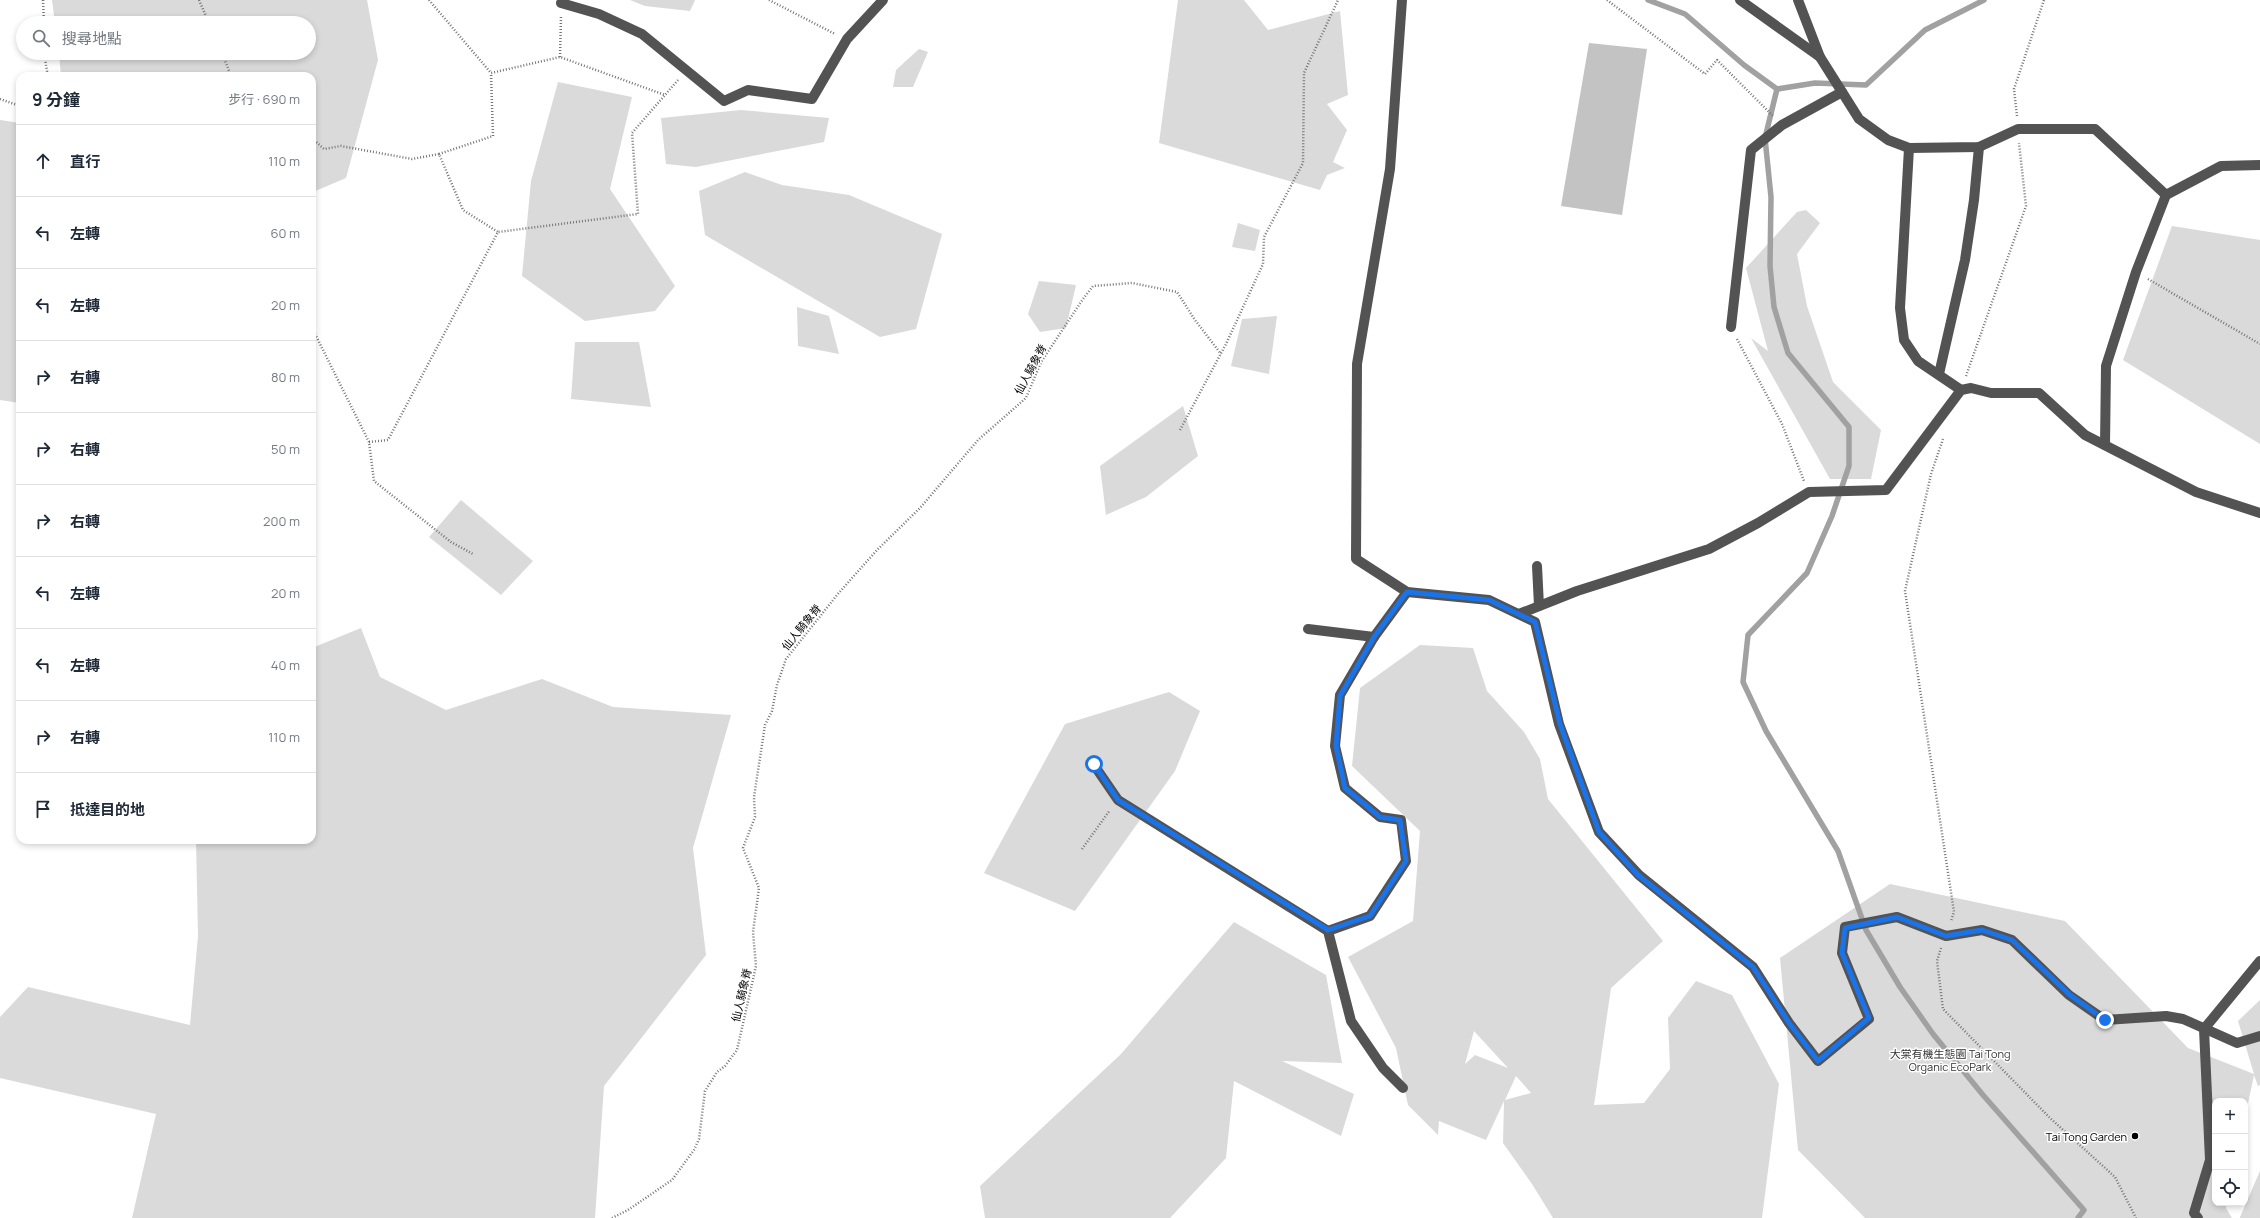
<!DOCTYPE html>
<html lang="zh-TW">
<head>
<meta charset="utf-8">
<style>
	:root { --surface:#fff; --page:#f2f2f3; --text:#1f2937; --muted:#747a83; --line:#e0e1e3 }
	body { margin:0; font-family:Manrope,"Noto Sans TC",sans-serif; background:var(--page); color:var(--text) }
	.controls { position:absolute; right:12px; bottom:12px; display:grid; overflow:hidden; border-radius:8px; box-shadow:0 2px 6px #0003 }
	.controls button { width:36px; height:36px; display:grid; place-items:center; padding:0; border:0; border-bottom:1px solid var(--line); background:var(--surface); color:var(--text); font:20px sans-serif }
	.stop { position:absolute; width:12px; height:12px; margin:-9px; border:3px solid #1a73e8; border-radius:50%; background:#fff }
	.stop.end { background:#1a73e8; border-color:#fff; box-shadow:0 1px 4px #0008 }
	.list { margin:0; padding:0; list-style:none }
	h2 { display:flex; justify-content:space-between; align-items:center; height:52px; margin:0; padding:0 16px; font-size:17px }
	h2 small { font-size:13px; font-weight:400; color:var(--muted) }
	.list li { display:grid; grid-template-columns:26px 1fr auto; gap:12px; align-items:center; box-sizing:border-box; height:72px; padding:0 16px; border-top:1px solid var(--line) }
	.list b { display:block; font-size:15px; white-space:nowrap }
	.list em { font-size:13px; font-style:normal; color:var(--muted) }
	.icon { flex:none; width:22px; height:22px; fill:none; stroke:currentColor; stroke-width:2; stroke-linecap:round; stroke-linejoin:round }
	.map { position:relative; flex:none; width:2260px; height:1218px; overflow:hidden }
	.search { position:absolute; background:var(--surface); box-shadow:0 2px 6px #0003; left:16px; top:16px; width:300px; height:44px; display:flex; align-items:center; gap:10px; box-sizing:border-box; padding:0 14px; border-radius:22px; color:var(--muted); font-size:15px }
	.panel { position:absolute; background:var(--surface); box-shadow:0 2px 6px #0003; left:16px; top:72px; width:300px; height:772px; border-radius:12px }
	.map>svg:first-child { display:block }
</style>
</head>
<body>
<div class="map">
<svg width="2260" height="1218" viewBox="0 0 2260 1218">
	<rect width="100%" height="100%" fill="#fff"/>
	<!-- green -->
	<g fill="#dadada" fill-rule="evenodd">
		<path d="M52,0h315l11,60 -32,118 -33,14 -1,-1v-115h-251l-2,-23h250v-30h-254z"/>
		<path d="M630,0h65l-5,11 -45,-5z"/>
		<path d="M1178,0h66l24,30 72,-19 8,84 -21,9 20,26 -14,32 12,6 -18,7 -7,15 -161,-47z"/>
		<path d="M919,49l9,3 -15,35h-20l3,-17z"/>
		<path d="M558,82l74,15 -22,92 65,97 -20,25 -70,10 -63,-45 9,-95z"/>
		<path d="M741,110l88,8 -5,24 -128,25 -30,-3 -5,-46z"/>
		<path d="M0,120l20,3v280l-20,-3z"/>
		<path d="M745,172l37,13 67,10 93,39 -26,95 -36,8 -175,-102 -6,-44z"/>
		<path d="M1806,210l14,13 -23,31 10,52 26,76 48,48 -10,49h-41l-79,-141 17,13 -22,-83 51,-56z"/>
		<path d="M1238,223l22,7 -5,21 -23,-4z"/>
		<path d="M2172,226l88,14v204l-137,-84z"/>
		<path d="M1039,281l37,4 -10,43 -26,4 -12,-18z"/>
		<path d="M797,307l32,9 10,38 -41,-8z"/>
		<path d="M1277,316l-8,58 -38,-8 11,-47z"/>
		<path d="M575,342h64l12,65 -80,-8z"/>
		<path d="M1183,406l15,50 -52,41 -40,18 -6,-49z"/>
		<path d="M461,500l72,61 -32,34 -72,-58z"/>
		<path d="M361,628l19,49 66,33 96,-31 71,28 118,8 -38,133 13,107 -102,131 -9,132h-463l24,-104 -156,-36v-61l28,-30 162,38 8,-89 -2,-96h116v-192z"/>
		<path d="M1420,645l53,3 14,43 37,41 16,27 8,40 115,142 -52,47 -17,117 50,-2 26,-34 -2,-51 28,-37 36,14 47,89 -17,134h-209l-21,-34 -29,-41 1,-42 -18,39 -47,-19 -1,14 -30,-30 -12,-57 -48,-91 65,-36 7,-90 -68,-65 8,-78zM1474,1031l34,37 -33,-13 -10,9zM1516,1076l15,17 -26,7z"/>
		<path d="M1169,692l31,19 -25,60 -100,140 -91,-38 81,-149z"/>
		<path d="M1890,884l175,37 123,127 66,26 -16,-53 22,-21v85l-2,1 -4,-11 -9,43v-17h-30v102h12l-1,5 6,10h-367l-67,-68 -18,-192z"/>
		<path d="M1234,922l92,53 16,88 -60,-2 72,33 -13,42 -107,-55 -8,77 -56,60h-185l-5,-32 141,-132z"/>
		<path d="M2260,1171v47h-20v-1z"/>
	</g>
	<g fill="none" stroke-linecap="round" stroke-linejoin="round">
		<!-- stream -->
		<g stroke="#a1a1a1" stroke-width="5.5">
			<path d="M1648,0l37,14 59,51 33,24 38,-6 51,2 59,-55 59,-30"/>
			<path d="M1777,89l-12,49 6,59 -1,69 4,41 14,46 61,74v39l-17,50 -25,57 -59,62 -5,47 23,49 72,120 28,79 34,57 33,47 50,61 101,115 -6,8"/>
		</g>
	</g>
	<!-- building -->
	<path fill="#c3c3c3" d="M1589,43l58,6 -25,166 -61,-9z"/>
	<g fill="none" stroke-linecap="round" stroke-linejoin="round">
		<!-- path -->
		<g stroke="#757575" stroke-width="2.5" stroke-dasharray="1 2" stroke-linecap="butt">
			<path d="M43,0l1,23"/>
			<path d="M199,0l10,23"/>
			<path d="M429,0l62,73 69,-16 105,38"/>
			<path d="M769,0l66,34"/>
			<path d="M1607,0l98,74 12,-14 56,56"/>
			<path d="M44,53l3,18 -1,5"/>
			<path d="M222,53l9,23"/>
			<path d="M560,57l1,-41"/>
			<path d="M0,99l20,7"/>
			<path d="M2017,116l-3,-27 30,-89"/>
			<path d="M312,138l12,11 17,-3 71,13 27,-5 24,56 35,22"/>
			<path d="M439,154l54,-18 -2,-63"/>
			<path d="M2148,279l112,65"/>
			<path d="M312,313l3,21 54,108 5,39 77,61 22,12"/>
			<path d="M1737,339l45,85 22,57"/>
			<path d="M1966,376l60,-170 -7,-63"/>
			<path d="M1180,430l46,-86 37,-80 1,-27 39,-74 1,-90 34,-73"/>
			<path d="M1943,439l-12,35 -26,117 49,321 -3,9"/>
			<path d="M369,442l19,-2 110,-208 140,-18 -6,-81 46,-53"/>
			<path d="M1082,849l28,-39"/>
			<path d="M1941,948l-4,13 6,48 107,109 65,59 21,41"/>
			<path d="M612,1218l16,-8 44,-30 22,-30 5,-11 6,-48 12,-19 8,-6 12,-16 19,-84 -3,-34 6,-44 -16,-40 12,-31 -1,-20 11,-72 7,-14 5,-26 9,-26 51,-64 40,-45 43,-42 58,-68 48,-42 15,-36 42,-63 10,-13 39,-3 45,9 18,28 26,34"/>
		</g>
		<!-- minor -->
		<g stroke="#535353" stroke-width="10">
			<path d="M1402,0l-12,169 -33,195 -1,195 51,33 82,8 46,22 24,102 40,108 40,43 114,92 36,56 29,38 51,-42 -27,-66 3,-26 52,-10 49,19 36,-6 30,10 57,55 36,25 61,-4 17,3 54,24 23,-7"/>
			<path d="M1740,0l80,57"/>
			<path d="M1798,0l22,57 39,62 29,21 21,8 70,-1 39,-18h77l71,66"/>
			<path d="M561,3l38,11 43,20 82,67 24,-11 64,9 35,-60 36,-39"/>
			<path d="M1909,148l-9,160 4,32 14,21 43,29"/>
			<path d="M1731,327l20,-177 31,-25 60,-33"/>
			<path d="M1939,374l26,-114 9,-60 5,-53"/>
			<path d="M2105,445l1,-79 30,-94 30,-77 55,-29 39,-1"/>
			<path d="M1537,566l2,40"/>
			<path d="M1519,614l58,-23 132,-42 49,-26 51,-31 77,-2 75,-100 10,-2 20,5h48l46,42 111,57 64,21"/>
			<path d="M1308,629l66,8 33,-45"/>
			<path d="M1094,765l24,35 210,131 23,90 32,47 20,20"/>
			<path d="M1328,931l42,-15 36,-55 -5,-41 -21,-3 -35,-29 -10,-42 5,-51 34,-58"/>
			<path d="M2198,1218l-4,-5 16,-53 -6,-131 56,-68"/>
		</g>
	</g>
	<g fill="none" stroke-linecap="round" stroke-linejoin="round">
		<!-- route -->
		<path stroke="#1a73e8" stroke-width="5" d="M1094,764l24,36 210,130 42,-14 36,-55 -6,-41 -20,-3 -35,-29 -9,-42 4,-50 34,-59 33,-45 82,8 46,22 25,102 39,108 39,43 115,92 36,56 29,38 51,-43 -27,-65 3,-25 52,-11 49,19 36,-6 30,10 58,55 35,25"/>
	</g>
	<!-- markers -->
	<circle fill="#000" stroke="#fff" stroke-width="1.5" cx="2135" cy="1136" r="4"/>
	<g text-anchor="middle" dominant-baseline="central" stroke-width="3" stroke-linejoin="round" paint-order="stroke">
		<!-- street labels -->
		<g font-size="11" fill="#000" stroke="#fff">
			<text transform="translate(1030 369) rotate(-62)">仙人騎象脊</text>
			<text transform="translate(801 627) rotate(-51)">仙人騎象脊</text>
			<text transform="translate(741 995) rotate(-77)">仙人騎象脊</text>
		</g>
		<!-- park labels -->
		<g font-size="11" fill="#313131" stroke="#fff">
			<text x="1950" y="1053">大棠有機生態園 Tai Tong<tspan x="1950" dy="13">Organic EcoPark</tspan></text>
		</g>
		<!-- poi labels -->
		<g font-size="11" fill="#000" stroke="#fff" text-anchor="end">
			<text x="2127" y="1136">Tai Tong Garden</text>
		</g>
	</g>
</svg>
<div class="controls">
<button>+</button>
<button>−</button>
<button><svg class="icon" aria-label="locate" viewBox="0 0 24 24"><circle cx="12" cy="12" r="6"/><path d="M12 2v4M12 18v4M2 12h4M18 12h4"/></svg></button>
</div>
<div class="stop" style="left:1094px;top:764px"></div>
<div class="stop end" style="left:2105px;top:1020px"></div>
<div class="search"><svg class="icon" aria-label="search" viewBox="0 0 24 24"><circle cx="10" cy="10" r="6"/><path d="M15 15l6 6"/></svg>搜尋地點</div>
<section class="panel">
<h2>9 分鐘<small>步行 · 690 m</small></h2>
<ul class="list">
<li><svg class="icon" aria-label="ahead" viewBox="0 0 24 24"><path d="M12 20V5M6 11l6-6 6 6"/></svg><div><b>直行</b></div><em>110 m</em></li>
<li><svg class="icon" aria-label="left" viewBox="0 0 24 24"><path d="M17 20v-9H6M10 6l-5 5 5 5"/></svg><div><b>左轉</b></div><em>60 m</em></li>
<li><svg class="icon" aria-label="left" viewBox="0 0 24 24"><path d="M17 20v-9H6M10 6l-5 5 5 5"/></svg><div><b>左轉</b></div><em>20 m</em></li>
<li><svg class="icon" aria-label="right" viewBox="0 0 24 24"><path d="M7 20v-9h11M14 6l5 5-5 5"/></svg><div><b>右轉</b></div><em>80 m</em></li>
<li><svg class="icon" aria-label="right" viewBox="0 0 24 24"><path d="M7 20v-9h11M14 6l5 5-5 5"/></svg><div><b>右轉</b></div><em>50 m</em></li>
<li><svg class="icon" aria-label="right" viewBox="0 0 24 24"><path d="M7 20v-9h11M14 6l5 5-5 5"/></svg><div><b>右轉</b></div><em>200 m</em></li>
<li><svg class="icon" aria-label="left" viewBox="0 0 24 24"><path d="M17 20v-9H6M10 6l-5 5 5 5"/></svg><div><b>左轉</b></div><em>20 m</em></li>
<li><svg class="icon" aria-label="left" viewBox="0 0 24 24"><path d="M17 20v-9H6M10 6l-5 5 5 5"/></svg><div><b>左轉</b></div><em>40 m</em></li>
<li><svg class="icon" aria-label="right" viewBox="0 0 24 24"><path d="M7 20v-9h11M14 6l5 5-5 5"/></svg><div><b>右轉</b></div><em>110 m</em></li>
<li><svg class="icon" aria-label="arrive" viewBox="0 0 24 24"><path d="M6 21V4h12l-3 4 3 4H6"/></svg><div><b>抵達目的地</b></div></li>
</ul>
</section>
</div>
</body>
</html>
